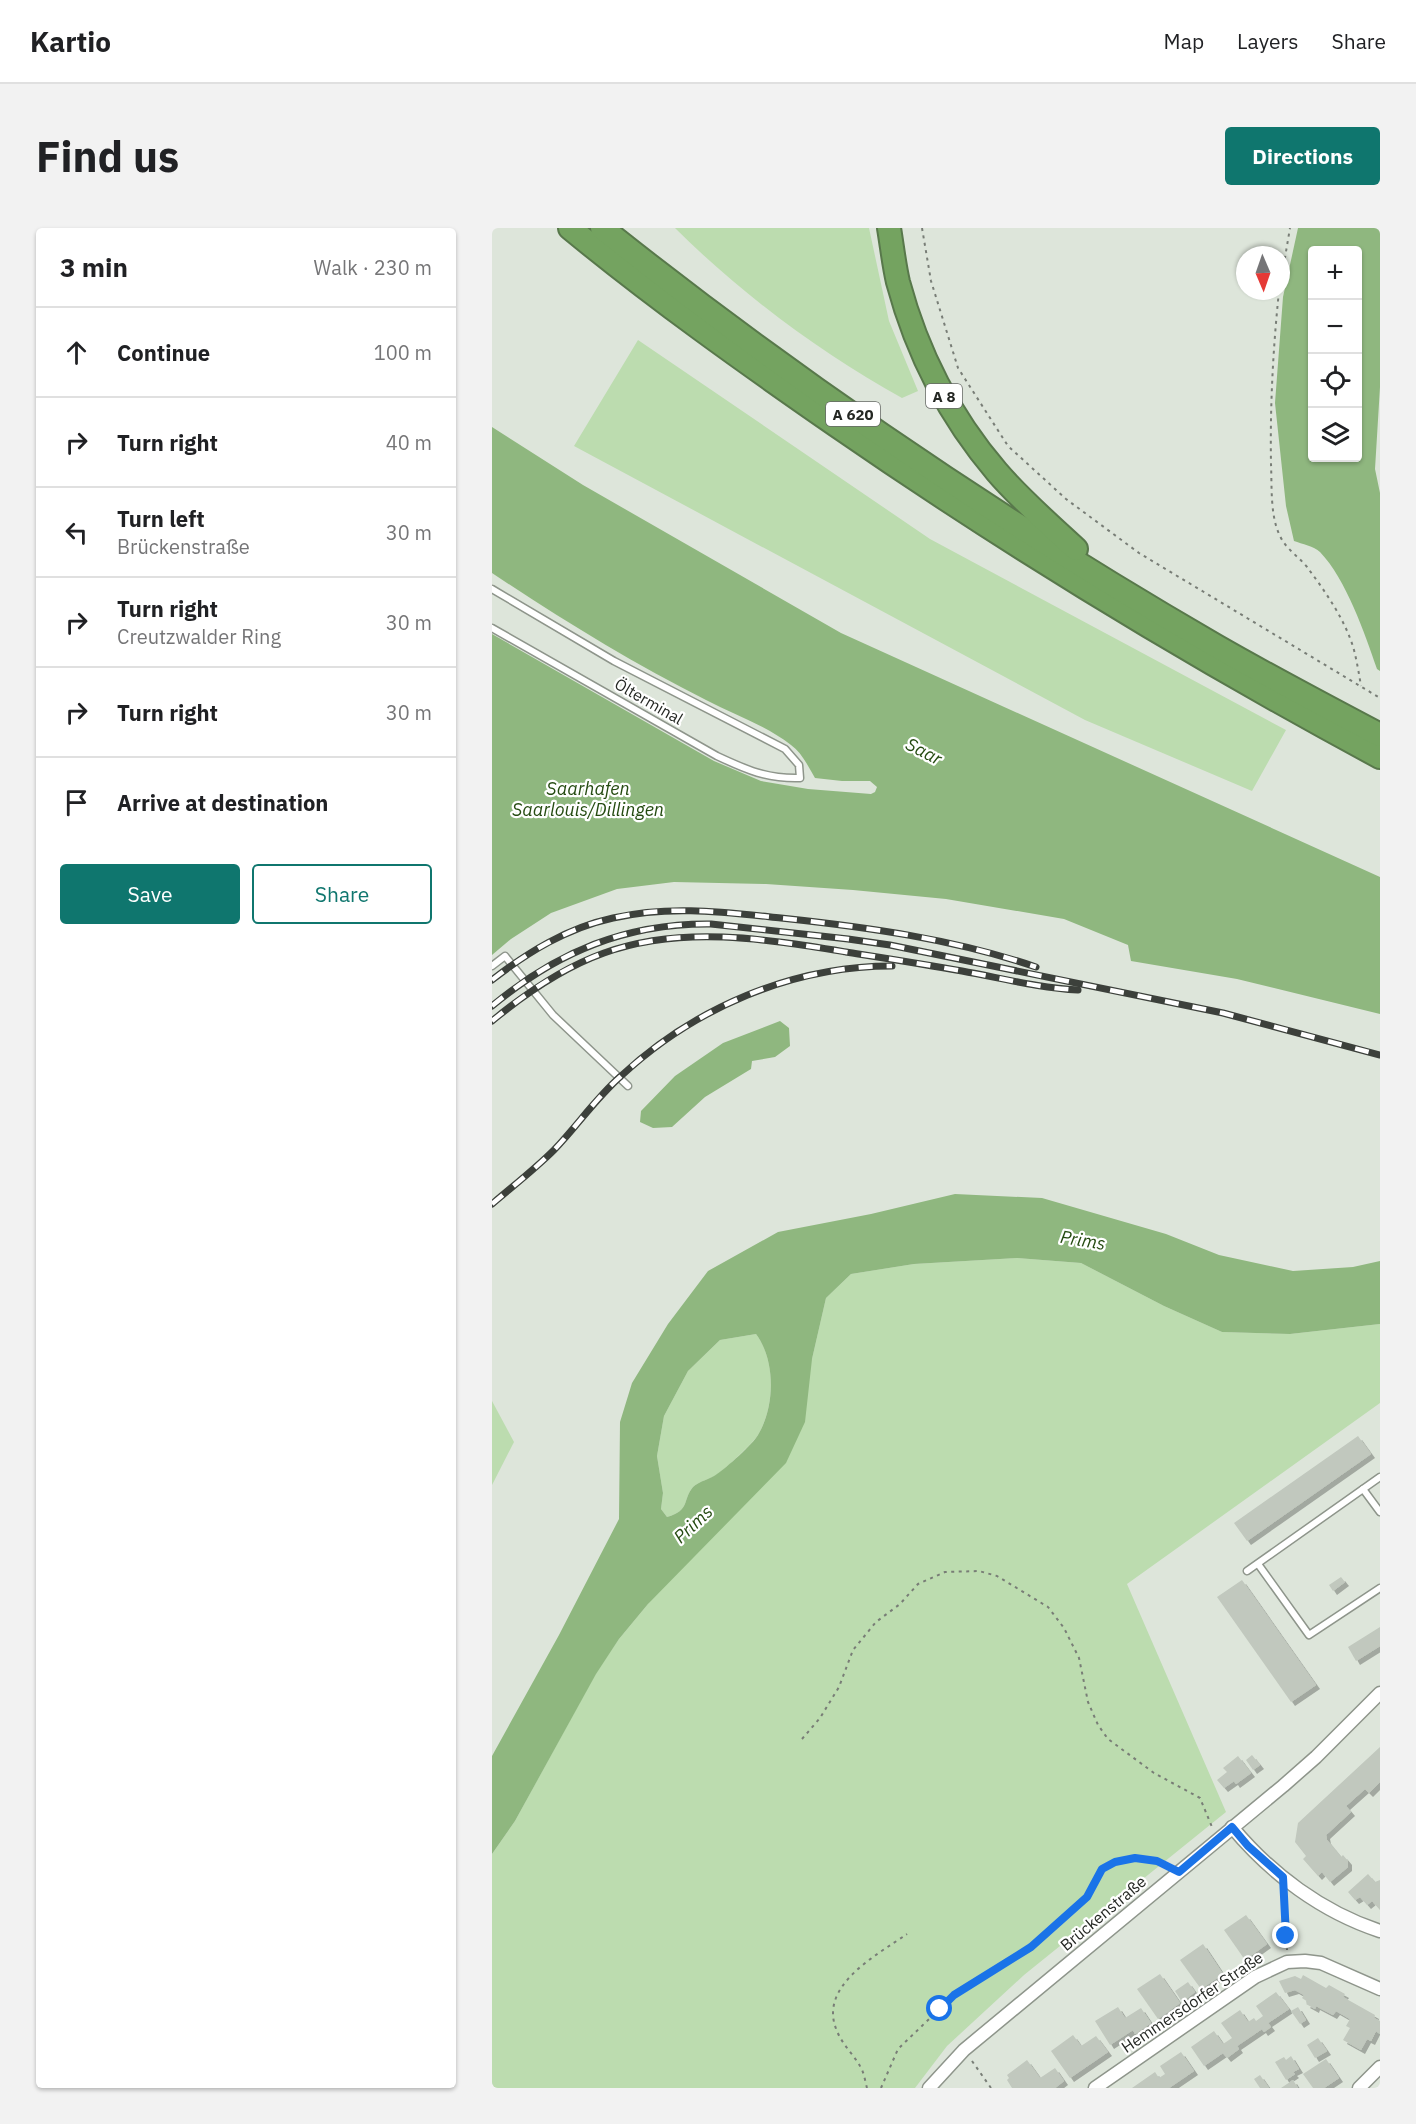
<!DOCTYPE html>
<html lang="en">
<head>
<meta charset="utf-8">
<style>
	:root { --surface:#fff; --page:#f2f2f2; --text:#202124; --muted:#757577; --line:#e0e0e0; --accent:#0f766e }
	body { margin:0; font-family:"IBM Plex Sans",sans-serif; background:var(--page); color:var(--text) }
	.controls { position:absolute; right:18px; top:18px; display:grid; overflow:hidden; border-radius:6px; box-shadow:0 2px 4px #0004 }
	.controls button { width:54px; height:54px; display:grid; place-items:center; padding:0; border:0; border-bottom:2px solid var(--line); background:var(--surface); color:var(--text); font:30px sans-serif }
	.compass { position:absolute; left:744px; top:18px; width:54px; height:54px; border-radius:50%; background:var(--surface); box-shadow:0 2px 4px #0004; rotate:178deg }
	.stop { position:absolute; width:18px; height:18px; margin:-14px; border:4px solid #1a73e8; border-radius:50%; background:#fff }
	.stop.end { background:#1a73e8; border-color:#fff; box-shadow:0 2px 6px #0008 }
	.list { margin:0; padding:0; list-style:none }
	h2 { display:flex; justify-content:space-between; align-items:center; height:78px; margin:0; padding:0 24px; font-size:26px }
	h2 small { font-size:20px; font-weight:400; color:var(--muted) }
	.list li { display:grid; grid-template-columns:39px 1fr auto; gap:18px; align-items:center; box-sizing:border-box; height:90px; padding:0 24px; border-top:2px solid var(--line) }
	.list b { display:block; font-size:22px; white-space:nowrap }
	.list p { margin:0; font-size:20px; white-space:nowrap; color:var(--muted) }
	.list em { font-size:20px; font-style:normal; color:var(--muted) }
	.actions { display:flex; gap:12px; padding:18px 24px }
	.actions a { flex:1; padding:14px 0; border:2px solid var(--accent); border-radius:6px; text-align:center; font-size:21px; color:var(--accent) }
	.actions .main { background:var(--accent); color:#fff }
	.icon { flex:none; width:33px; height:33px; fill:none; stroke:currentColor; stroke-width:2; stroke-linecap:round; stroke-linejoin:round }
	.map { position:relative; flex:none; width:888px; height:1860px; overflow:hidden; border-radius:6px }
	header { display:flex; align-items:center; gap:36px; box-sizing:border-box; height:84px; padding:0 30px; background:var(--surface); border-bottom:2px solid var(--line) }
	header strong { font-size:28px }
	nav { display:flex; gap:33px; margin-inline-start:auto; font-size:21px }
	.intro { display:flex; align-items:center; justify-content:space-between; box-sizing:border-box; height:144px; padding:0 36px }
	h1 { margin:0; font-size:42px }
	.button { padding:15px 27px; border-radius:6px; background:var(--accent); color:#fff; font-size:21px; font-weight:700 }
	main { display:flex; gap:36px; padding:0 36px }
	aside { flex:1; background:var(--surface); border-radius:6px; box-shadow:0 2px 4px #0004 }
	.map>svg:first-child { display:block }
</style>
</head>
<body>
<header>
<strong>Kartio</strong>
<nav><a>Map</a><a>Layers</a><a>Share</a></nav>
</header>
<div class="intro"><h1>Find us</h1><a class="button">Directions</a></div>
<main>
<aside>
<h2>3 min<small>Walk · 230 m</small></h2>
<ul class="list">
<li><svg class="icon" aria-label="ahead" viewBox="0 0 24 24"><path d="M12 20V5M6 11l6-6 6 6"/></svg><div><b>Continue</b></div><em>100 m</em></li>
<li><svg class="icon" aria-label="right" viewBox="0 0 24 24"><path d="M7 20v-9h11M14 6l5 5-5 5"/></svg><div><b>Turn right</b></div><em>40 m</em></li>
<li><svg class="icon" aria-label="left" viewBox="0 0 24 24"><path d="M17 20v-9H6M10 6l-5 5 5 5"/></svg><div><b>Turn left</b><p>Brückenstraße</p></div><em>30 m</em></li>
<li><svg class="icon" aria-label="right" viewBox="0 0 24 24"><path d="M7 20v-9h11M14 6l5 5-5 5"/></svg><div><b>Turn right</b><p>Creutzwalder Ring</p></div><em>30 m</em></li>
<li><svg class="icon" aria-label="right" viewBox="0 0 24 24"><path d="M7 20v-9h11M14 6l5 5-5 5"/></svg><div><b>Turn right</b></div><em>30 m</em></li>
<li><svg class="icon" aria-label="arrive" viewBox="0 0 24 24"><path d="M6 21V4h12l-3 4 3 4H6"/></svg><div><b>Arrive at destination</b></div></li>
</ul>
<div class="actions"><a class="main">Save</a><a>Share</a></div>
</aside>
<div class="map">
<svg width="888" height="1860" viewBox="0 0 888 1860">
	<defs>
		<filter id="shadow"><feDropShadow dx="4" dy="4" stdDeviation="0" flood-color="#0004"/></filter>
	</defs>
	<rect width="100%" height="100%" fill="#dde5da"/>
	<!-- green -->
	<g fill="#bcdcaf">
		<path d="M183,0h194l20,93 29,70 -16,7c-79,-43 -163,-106 -227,-170z"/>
		<path d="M146,112l292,199 356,191 -34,61 -167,-71 -511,-274z"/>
		<path d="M525,1030l64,5 83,43 58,26 68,2 90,-10v79l-253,181 99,228 -202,163 -77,71 -32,42h-423v-234l23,-33 81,-148 23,-34 29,-35 164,-245 14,-61 25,-24 63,-10z"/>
		<path d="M264,1106c20,27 19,72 2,101 -5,8 -32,33 -40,39 -7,5 -19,7 -25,13 -11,13 -2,23 -26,30l-6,-8 2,-16 -6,-37 7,-40 24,-45 32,-31z"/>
		<path d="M0,1173l22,41 -22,43z"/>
	</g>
	<!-- water -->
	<g fill="#8fb77f" fill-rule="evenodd">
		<path d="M806,0h82v159l-5,82 5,24v178l-3,-2c-12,-35 -31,-90 -57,-117 -6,-6 -18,-8 -26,-11l-8,-35 -11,-103 8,-106zM866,22v208h-46v-208z"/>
		<path d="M0,199l91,58 258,148 539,244v137l-143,-35 -106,-18 -3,-16 -64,-26 -118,-20 -93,-9 -87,-6 -92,-2 -57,7 -66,24 -40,26 -19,16v-321l222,127 47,20 47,8 63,5 4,-2 2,-5 -7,-6h-28l-27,-3c-7,-12 -13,-25 -24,-33 -26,-20 -56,-30 -85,-45 -74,-37 -145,-81 -214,-127z"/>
		<path d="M288,793l9,7 1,18 -15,11 -23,4 -1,8 -46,28 -33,30 -19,1 -13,-6 1,-11 34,-35 48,-33z"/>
		<path d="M463,966l87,4 124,36 53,21 74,16 60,-4 27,-6v63l-90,10 -68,-2 -58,-26 -83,-43 -64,-5 -103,6 -63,10 -25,24 -14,61 -7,63 -19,41 -138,141 -29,35 -23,35 -81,147 -23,33v-98l67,-121 60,-116 1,-97 12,-39 36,-59 40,-53 70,-39 93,-18zM264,1106c20,27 19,73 2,101 -5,9 -32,33 -41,39 -6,5 -18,7 -24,13 -11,13 -2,23 -26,30l-6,-8 2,-16 -6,-37 7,-40 24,-45 32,-31z"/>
	</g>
	<!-- building -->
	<g fill="#c1c8be" filter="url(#shadow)">
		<path d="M866,1208l13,18 -124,87 -13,-18z"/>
		<path d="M849,1349l4,5 -12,9 -4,-6z"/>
		<path d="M750,1352l74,105 -25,17 -74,-105z"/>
		<path d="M888,1399v19l-24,15 -8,-14z"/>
		<path d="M888,1519v35l-11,11 -4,-4 -19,17 5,6 -25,23 1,5 14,17 2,-2 5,6v6l-18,15 -8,-10 -4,4 -15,-17 3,-3 -11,-14 3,-19z"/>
		<path d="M760,1527l8,10 -7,5 -7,-10z"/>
		<path d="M746,1528l13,17 -15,11 -2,-3 -10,7 -7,-8 10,-8 -4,-4z"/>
		<path d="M876,1646l7,8 5,-2v30l-8,-9 -5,4 -7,-8 -5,3 -7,-8z"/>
		<path d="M754,1687l21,29 -22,16 -21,-30z"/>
		<path d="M711,1716l20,30 -22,15 -21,-29z"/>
		<path d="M668,1746l20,29 -22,16 -21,-30z"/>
		<path d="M811,1747l23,13 3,-3 16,9 -2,3 32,18 -1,3 6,3v13l-4,-3 -5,10 -4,-2 -6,11 -18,-10 7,-12 -4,-2 4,-7 -14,-8 -3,4 -17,-9 -1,3 -9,-5 2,-2 -6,-4 2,-3 -9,-5 -10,3 -6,-12 16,-5 6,3z"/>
		<path d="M696,1754l7,10 -13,10 -7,-11z"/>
		<path d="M784,1764l13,17 -21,14 3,4 -7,5 -2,-3 -25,17 2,3 -12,9 -4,-5 -19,13 -13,-19 23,-16 9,13 9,-6 -11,-15 19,-13 8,12 6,-4 2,3 7,-5 -7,-10z"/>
		<path d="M626,1779l7,11 16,-10 10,15 -16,11 -2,-4 -23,15 -15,-24z"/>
		<path d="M806,1779l8,13 -6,4 -9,-13z"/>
		<path d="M581,1807l8,11 15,-10 12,16 -38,26 -19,-27z"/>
		<path d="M826,1810l9,13 -12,7 -8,-13z"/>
		<path d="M689,1824l13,19 -25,17h-37l23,-16 4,6 6,-4 -5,-8z"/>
		<path d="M799,1828l8,13 -6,3 2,2 -9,6 -11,-18 9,-5 2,3z"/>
		<path d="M834,1831l13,19 -15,10h-11l-10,-14z"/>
		<path d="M535,1832l13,18 15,-10 9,13 -9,7h-43l-5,-8 2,-2 -2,-3z"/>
		<path d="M768,1847l9,13h-9l-6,-9z"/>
		<path d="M801,1852l5,8h-17z"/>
	</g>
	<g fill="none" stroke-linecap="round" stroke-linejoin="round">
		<defs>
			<g id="lane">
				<path d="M0,361l122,72 171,88 14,16 1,13c-33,1 -53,-8 -83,-22l-225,-128"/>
				<path d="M0,738l13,-10 48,59 75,71"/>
				<path d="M871,1261l17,23"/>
				<path d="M766,1336l51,71 71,-47"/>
				<path d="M755,1343l133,-94"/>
			</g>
			<g id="street">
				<path d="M740,1599c39,47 90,85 148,104"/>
				<path d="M437,1860l35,-38 319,-264 33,-29 64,-64"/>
				<path d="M603,1860l160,-111 32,-15 18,-1 16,2 59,26"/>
				<path d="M867,1860l21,-21"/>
			</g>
			<g id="highway">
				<path d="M78,0c85,70 175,134 266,197 175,121 356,231 544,332"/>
				<path d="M110,0c193,154 400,294 614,418 54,31 109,60 164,89"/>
				<path d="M397,0c3,18 5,37 9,54 19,71 52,135 99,190 24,28 52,52 79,77"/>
			</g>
		</defs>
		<!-- lane casing -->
		<use href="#lane" stroke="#8e958b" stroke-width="9"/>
		<!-- street casing -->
		<use href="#street" stroke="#8e958b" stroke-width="15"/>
		<!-- highway casing -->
		<use href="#highway" stroke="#58784b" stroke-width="26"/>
		<!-- path -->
		<g stroke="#787d76" stroke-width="2" stroke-dasharray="3 4.5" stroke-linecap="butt">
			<path d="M430,0l9,53 27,87 50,78 58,53 73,54 241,145"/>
			<path d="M789,53l9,-53"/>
			<path d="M787,63c-6,58 -9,115 -8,173 1,23 -1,52 9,72 6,13 18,20 27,31 18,24 39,54 47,83 3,12 5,24 7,36"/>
			<path d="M310,1511l18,-21 19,-31 14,-37 23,-28 24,-18 18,-20 27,-12 34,-1 18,5 51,31 16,21 15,30 9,44 10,23 10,14 46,34 46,25 12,29"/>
			<path d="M792,1668l3,54"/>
			<path d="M480,1833l19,27"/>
			<path d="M375,1860c-2,-7 -3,-16 -7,-22 -7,-12 -18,-22 -23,-35 -20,-45 40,-76 70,-97"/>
			<path d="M389,1860l17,-39 56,-54 60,-35 17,-13 45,-38 11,-12 15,-28 13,-7 20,-4 22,3 9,4"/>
		</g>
		<!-- lane -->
		<use href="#lane" stroke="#fff" stroke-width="6"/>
		<!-- street -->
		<use href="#street" stroke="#fff" stroke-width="12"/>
		<!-- highway -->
		<use href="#highway" stroke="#74a360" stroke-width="22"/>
		<defs>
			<g id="rail">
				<path d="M0,752c36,-28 75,-52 121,-62 57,-13 110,-6 168,0 85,9 173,21 255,49"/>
				<path d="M0,778c65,-54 134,-83 219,-82l137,15 42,6 333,68 157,42"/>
				<path d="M0,793c34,-28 70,-53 112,-68 78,-28 162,-14 242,-1 38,6 77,12 116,19 39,7 77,17 116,19"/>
				<path d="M0,976c21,-18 43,-35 62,-54 23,-24 42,-52 67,-74 73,-68 171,-110 271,-110"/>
			</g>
		</defs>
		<!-- rail casing -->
		<use href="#rail" stroke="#3c403b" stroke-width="7"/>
		<!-- rail -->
		<use href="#rail" stroke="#fff" stroke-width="4.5" stroke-dasharray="14" stroke-linecap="butt"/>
	</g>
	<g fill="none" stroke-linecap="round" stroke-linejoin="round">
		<!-- route -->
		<path stroke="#1a73e8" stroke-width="8" d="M448,1781l14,-14 77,-48 56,-50 15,-28 13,-7 20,-4 22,3 22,11 53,-45 16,19 35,31 3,59"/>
	</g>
	<g text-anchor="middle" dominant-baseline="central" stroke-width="4.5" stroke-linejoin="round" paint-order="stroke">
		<!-- shield labels -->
		<g fill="#fff" stroke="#666865" stroke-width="1.5">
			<rect x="434" y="156" width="36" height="24" rx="4.5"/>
			<rect x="334" y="174" width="54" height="24" rx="4.5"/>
		</g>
		<g font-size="15" font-weight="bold" fill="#242723">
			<text x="452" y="168">A 8</text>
			<text x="361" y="186">A 620</text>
		</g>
		<!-- street labels -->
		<g font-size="16" fill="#242723" stroke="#fff">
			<text transform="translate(157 473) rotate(30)">Ölterminal</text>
			<text transform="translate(611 1685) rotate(-40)">Brückenstraße</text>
			<text transform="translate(700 1774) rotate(-34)">Hemmersdorfer Straße</text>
		</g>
		<!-- water labels -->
		<g font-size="18" font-style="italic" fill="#254b11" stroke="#fff">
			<text transform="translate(432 523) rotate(27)">Saar</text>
			<text x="96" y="560">Saarhafen<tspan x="96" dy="21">Saarlouis/Dillingen</tspan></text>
			<text transform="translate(591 1012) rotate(9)">Prims</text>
			<text transform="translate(201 1296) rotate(-43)">Prims</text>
		</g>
	</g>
</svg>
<div class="controls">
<button>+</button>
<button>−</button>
<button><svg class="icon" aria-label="locate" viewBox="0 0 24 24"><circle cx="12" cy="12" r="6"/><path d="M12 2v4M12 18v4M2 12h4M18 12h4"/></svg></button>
<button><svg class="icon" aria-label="layers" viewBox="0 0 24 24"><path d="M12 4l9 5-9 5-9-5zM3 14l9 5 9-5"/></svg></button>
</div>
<svg class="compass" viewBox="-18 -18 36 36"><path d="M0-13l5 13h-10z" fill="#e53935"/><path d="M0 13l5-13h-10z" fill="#757577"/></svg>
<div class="stop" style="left:448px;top:1781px"></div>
<div class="stop end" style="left:794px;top:1708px"></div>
</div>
</main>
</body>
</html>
